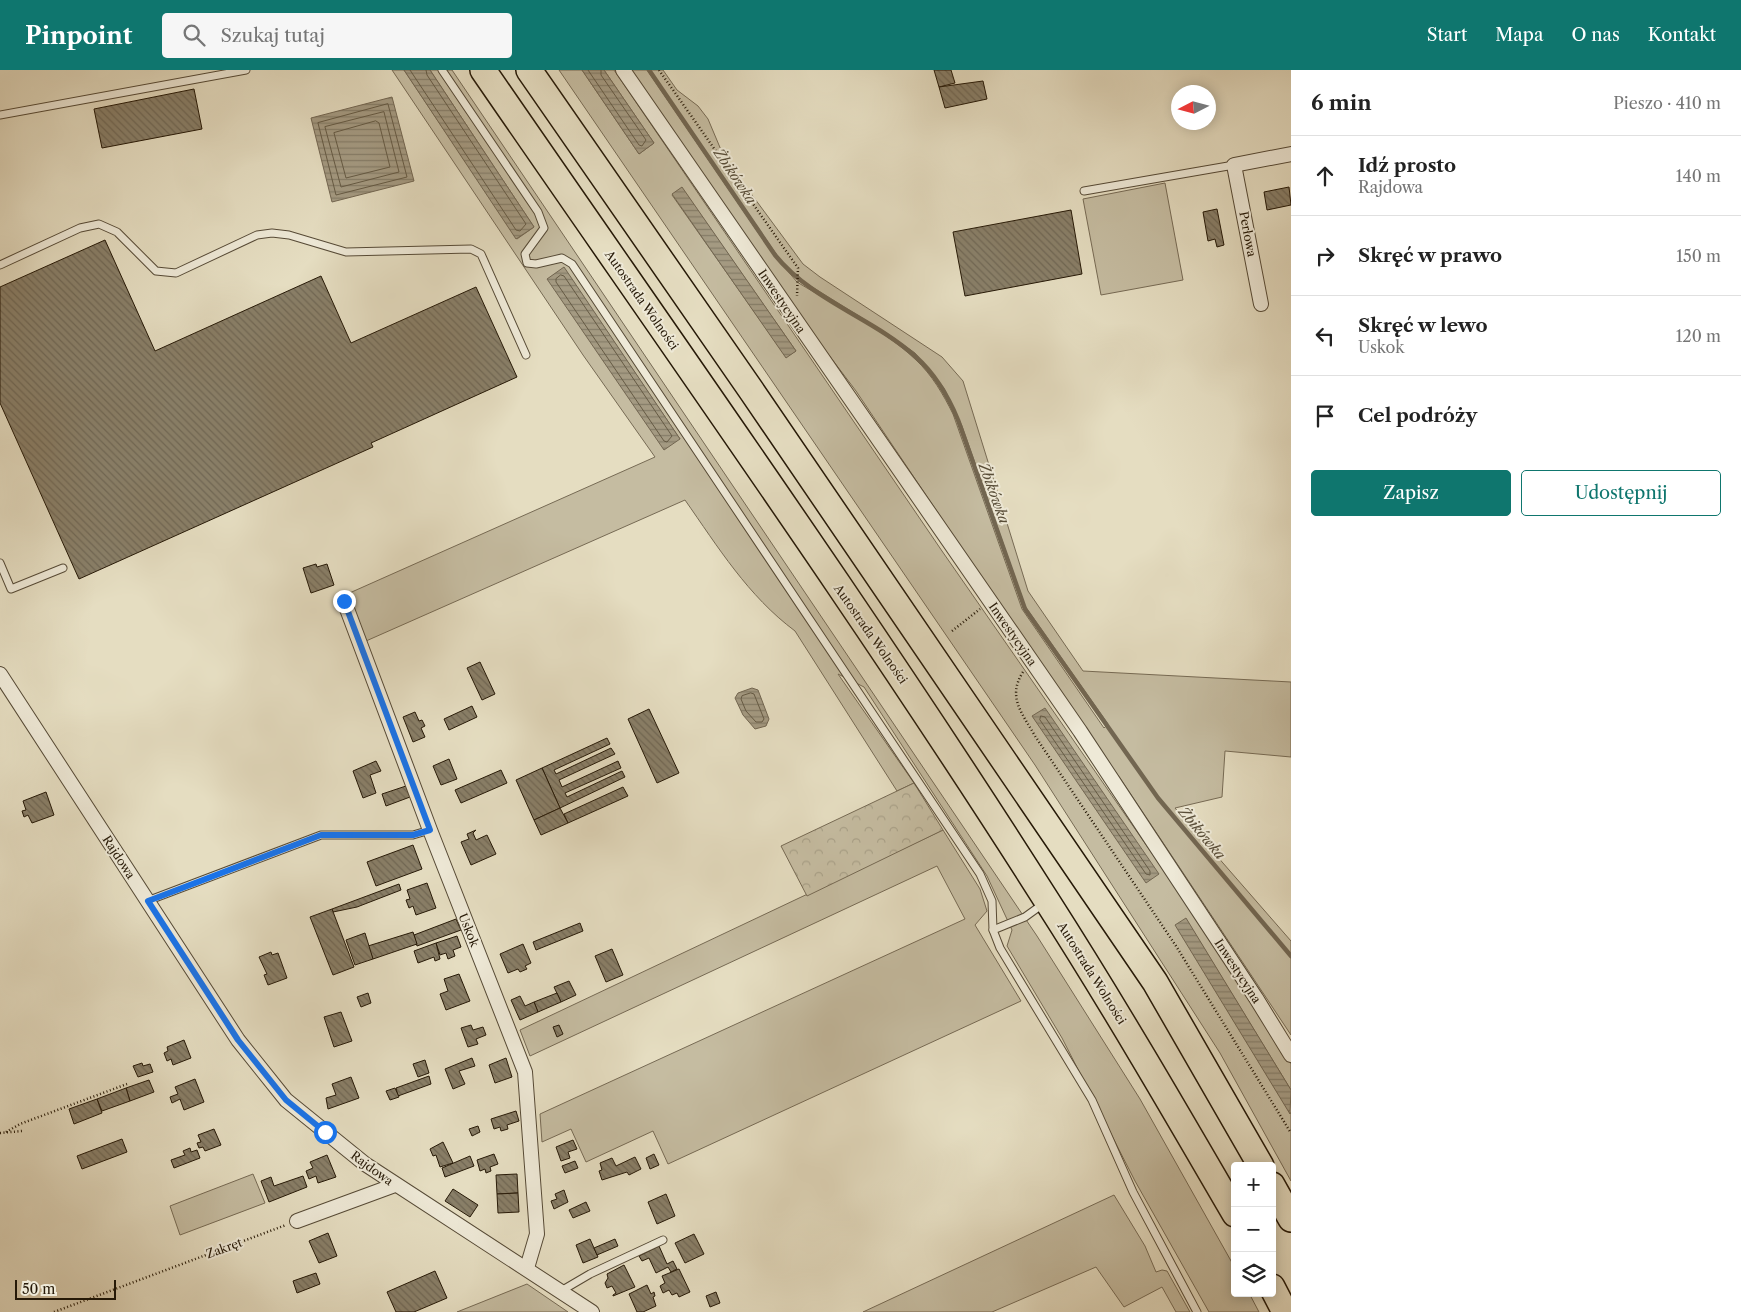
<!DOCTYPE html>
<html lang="pl">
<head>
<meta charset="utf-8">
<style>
	:root { --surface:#fff; --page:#f6f6f6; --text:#222; --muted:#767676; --line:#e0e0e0; --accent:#0f766e }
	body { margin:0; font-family:"Libre Caslon Text",serif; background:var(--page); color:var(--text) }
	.controls { position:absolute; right:15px; bottom:15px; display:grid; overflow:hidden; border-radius:5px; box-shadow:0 2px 12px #0003 }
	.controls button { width:45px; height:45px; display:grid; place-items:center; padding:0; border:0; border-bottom:1px solid var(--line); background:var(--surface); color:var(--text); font:25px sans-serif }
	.compass { position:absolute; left:1171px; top:15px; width:45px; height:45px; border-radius:50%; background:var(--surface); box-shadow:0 2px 12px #0003; rotate:264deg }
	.scale { position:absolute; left:15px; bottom:12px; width:101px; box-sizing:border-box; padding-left:5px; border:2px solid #261907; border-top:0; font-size:14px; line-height:18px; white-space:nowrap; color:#261907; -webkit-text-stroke:4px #eee9d7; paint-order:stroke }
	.stop { position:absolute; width:15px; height:15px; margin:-11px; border:4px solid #1a73e8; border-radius:50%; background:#fff }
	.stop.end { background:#1a73e8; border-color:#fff; box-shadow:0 1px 5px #0008 }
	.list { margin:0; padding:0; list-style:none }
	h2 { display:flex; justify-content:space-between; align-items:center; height:65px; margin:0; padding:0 20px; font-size:21px }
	h2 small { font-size:16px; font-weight:400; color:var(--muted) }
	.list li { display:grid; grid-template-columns:32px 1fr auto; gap:15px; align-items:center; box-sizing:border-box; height:80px; padding:0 20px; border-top:1px solid var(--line) }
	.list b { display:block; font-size:19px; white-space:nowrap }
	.list p { margin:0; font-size:16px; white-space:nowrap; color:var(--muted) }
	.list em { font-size:16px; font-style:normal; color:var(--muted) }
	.actions { display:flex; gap:10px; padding:15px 20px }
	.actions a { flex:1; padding:11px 0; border:1px solid var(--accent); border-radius:5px; text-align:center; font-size:18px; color:var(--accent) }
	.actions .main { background:var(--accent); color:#fff }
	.icon { flex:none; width:28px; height:28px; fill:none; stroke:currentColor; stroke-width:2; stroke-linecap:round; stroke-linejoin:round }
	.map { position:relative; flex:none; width:1291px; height:1242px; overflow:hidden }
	header { display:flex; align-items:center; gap:30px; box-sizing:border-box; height:70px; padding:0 25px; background:var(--accent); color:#fff }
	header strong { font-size:24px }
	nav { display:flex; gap:28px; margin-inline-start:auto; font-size:18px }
	.search { width:350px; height:45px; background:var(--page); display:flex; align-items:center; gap:12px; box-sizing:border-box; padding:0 18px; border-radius:5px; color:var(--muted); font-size:19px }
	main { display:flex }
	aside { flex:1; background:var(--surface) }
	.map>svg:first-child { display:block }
</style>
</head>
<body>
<header>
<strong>Pinpoint</strong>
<div class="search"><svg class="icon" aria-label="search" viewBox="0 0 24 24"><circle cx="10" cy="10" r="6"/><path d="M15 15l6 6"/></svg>Szukaj tutaj</div>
<nav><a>Start</a><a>Mapa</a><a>O nas</a><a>Kontakt</a></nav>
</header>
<main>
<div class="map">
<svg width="1291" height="1242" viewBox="0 0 1291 1242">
	<defs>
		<pattern id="forest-crowns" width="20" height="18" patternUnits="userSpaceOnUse" patternTransform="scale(1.25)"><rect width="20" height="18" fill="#c5bca1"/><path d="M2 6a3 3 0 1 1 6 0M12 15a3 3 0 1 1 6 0" fill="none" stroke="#a9a189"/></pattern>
		<pattern id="water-rules" width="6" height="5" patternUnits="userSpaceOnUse" patternTransform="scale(1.25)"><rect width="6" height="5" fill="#a49a82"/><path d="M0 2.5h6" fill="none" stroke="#857d68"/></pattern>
		<pattern id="building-back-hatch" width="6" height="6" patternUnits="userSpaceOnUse" patternTransform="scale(1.25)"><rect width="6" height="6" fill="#897f68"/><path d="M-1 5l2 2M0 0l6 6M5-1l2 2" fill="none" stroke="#706754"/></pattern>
	</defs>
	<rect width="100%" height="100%" fill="#e5ddc1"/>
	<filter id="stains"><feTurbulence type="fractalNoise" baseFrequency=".004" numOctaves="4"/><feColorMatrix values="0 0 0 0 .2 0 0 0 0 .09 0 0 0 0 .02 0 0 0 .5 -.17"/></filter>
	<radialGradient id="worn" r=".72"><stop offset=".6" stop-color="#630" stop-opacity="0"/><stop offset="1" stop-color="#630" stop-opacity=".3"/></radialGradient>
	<!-- grass -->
	<g fill="#c5bca1" stroke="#766a54" fill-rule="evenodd">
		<path d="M392,0h12l113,169 17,-12 -104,-157h22l585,866 103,163 95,169v25h14l10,19h-50l-74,-131 -73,-143 -55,-92 5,-16 -25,-54 -123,-189 -26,-13 76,109 -17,8 -102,-160c-47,-35 -77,-84 -110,-131l-319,141 -21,-46 310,-138 -72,-102zM564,198l116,171 -132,-160z"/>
		<path d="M559,0h23l57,84 15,-11 -50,-73h10l328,481 273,393 76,120v26l-105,-171 105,195v67l-71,-128 -185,-288zM682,118l114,163 -10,6 -114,-162z"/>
		<path d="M631,0h16l123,180 27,32c36,22 89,49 119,78 16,15 27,34 37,54l69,195 82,119 4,-4 -83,-118 -63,-180 -18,-38 -29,-35 -27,-19 -87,-54 -20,-19 -132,-191h14l14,20 21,16 10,13 16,38 79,107 17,13 122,80 21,24 65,210 55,80 208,11v75l-66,-6 -3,46 -47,11 116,133v94l-171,-257 -36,-48 -228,-339 -37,-49z"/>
		<path d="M1165,113l18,97 -82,15 -18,-96z"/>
		<path d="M943,760l37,59 7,22 -12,14 46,76 -353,163 -15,-33 -67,31 -15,-33 -29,13 -2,-28 425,-195 -28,-53 -407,190 -10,-26z"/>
		<path d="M253,1104l12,29 -85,32 -10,-29z"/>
		<path d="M1114,1125l31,51 11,26 6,-2 5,1 23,41h-14l-14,-25 -38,20 -28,-40 -104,45h-129z"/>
		<path d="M527,1214l41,28h-111z"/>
	</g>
	<!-- forest -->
	<path fill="url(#forest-crowns)" stroke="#766a54" d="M914,713l29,47 -136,66 -26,-50z"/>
	<!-- water -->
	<g fill="url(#water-rules)" stroke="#726651">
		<path d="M404,0h26l104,157 -18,12z"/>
		<path d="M582,0h22l50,73 -15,11z"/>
		<path d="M392,27l22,84 -82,21 -21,-84z"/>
		<path d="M682,117l114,164 -10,7 -114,-164z"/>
		<path d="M564,197l116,172 -16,11 -117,-171z"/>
		<path d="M752,618l6,2 11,29 -3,7 -11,3 -12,-14 -8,-17 3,-5z"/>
		<path d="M1045,638l114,166 -13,9 -114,-167z"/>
		<path d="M1186,848l105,172 -1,24 -115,-189z"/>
	</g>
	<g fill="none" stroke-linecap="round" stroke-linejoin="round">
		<!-- shore -->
		<g stroke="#655a44" stroke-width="1">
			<path d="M410,0l106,160 4,1 6,-7 -99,-149 -1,-5"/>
			<path d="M588,0l51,75 3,1 4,-6 -45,-65v-5"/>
			<path d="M388,34l19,73 -71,18 -18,-72z"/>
			<path d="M384,42l15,60 -58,15 -16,-60z"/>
			<path d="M376,51l3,2 11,44 -44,11 -12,-45z"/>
			<path d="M561,205l3,1 108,160 -5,6 -3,-1 -108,-159v-3z"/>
			<path d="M751,623l3,1 10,25 -2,3h-6l-10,-11 -5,-12 1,-3z"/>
			<path d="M1041,646l4,1 105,154v4l-4,-1 -106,-154z"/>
		</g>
		<!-- stream -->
		<path stroke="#726651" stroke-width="4.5" d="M649,0l126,185c37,46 98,63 141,102 19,17 32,39 42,63l67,189 133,189 133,158"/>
	</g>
	<!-- building -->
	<g fill="url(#building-back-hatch)" stroke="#261907">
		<path d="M934,0h17l4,13 -16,4z"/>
		<path d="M983,11l4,18 -42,9 -6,-21z"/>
		<path d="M194,19l8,40 -100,19 -8,-39z"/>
		<path d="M1289,117l2,18 -24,5 -3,-18z"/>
		<path d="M1217,139l7,36 -7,2 -2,-8 -7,2 -5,-29z"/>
		<path d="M1071,140l11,64 -117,22 -12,-64z"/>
		<path d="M105,170l50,111 166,-75 30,67 125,-56 41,90 -146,66 2,4 -294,132 -79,-176v-116z"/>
		<path d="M316,494l1,3 10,-3 7,21 -23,8 -8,-25z"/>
		<path d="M480,592l15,32 -13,6 -15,-32z"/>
		<path d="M472,636l5,11 -28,13 -5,-11z"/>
		<path d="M649,639l30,64 -22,10 -29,-64z"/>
		<path d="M415,642l4,9 3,-1 3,6 -4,2 4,9 -12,5 -10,-25z"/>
		<path d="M607,668l3,6 -56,26 2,4 55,-26 4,6 -56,26 3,7 56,-26 3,7 -56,25 2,4 55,-26 3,6 -65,31 -18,-40z"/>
		<path d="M449,689l8,20 -16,6 -8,-19z"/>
		<path d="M376,691l5,10 -11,4 6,18 -13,5 -10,-27z"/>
		<path d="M542,698l18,40 -26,12 -18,-40z"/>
		<path d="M501,700l6,13 -46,20 -6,-13z"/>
		<path d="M406,716l4,11 -24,9 -4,-12z"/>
		<path d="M623,717l5,9 -60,27 -4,-9z"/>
		<path d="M46,722l8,23 -22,8 -4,-8 -4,2 -2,-6 4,-1 -3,-9z"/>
		<path d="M560,738l8,15 -27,12 -7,-15z"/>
		<path d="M476,760l-3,3 3,7 11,-5 9,19 -25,11 -10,-23 8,-3 -2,-5z"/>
		<path d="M413,775l9,24 -46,17 -9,-24z"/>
		<path d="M427,813l9,25 -20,7 -3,-9 -4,2 -3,-8 4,-1 -3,-9z"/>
		<path d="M399,814l2,6 -44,17 -24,5 -1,-3z"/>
		<path d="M332,839l22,58 -21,8 -23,-58z"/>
		<path d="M456,849l5,11 -44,16 -3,-11z"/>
		<path d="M580,853l3,8 -47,19 -3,-8z"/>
		<path d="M413,862l4,12 -44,15 -5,-13z"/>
		<path d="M365,863l8,26 -18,6 -9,-25z"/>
		<path d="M457,866l4,11 -8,3 2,6 -7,3 -2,-6 -6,2 -4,-12z"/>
		<path d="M436,873l4,16 -5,2 -1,-4 -16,6 -4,-12z"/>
		<path d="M523,874l8,19 -6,3 2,3 -7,3 -2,-3 -10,4 -8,-19z"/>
		<path d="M612,879l11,26 -17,7 -11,-26z"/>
		<path d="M271,882l1,3 6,-2 9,25 -19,7 -4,-10 3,-1 -8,-17z"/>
		<path d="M459,904l11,27 -24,9 -6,-16 8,-3 -4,-12z"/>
		<path d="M569,911l7,14 -15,7 -7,-15z"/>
		<path d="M368,923l3,10 -10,4 -4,-10z"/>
		<path d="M557,923l4,9 -23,10 -4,-10z"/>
		<path d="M520,926l5,10 9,-4 4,10 -18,8 -9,-20z"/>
		<path d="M341,942l11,29 -18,6 -10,-30z"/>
		<path d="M471,955l2,5 10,-3 3,8 -10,4 2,5 -10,3 -7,-19z"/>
		<path d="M559,955l4,9 -6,3 -4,-10z"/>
		<path d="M184,970l7,18 -18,7 -2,-6 -4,2 -3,-8 4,-2 -1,-4z"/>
		<path d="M472,988l3,8 -16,5 6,13 -12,5 -8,-20z"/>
		<path d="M506,988l6,19 -17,6 -6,-18z"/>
		<path d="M425,990l4,13 -11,4 -5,-13z"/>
		<path d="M142,993l1,3 7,-2 3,8 -15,5 -5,-11z"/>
		<path d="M429,1006l2,8 -33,12 -2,-8z"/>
		<path d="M351,1007l8,21 -31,11 -2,-11 10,-3 -4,-11z"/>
		<path d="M195,1009l9,23 -20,8 -4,-11 -8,4 -2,-6 8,-3 -3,-7z"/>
		<path d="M149,1010l5,12 -24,9 -4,-13z"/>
		<path d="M126,1018l4,13 -28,10 -5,-12z"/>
		<path d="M395,1018l4,9 -9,3 -4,-9z"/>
		<path d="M97,1029l5,14 -28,11 -5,-15z"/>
		<path d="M516,1041l3,10 -12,4 1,4 -7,2 -1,-4 -6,2 -3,-10z"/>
		<path d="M478,1056l2,6 -8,4 -3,-7z"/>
		<path d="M214,1059l7,16 -16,6 -2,-4 -4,1 -2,-5 4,-1 -3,-7z"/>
		<path d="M122,1069l5,13 -45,17 -5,-13z"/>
		<path d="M573,1070l4,9 -9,3 2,6 -9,3 -5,-14z"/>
		<path d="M443,1072l10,21 -13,4 -4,-12 -3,1 -3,-7z"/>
		<path d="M190,1078l1,4 6,-2 3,8 -26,10 -3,-8 14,-5 -2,-4z"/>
		<path d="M494,1084l4,10 -8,3 1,4 -5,2 -1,-4 -5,2 -3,-11z"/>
		<path d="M654,1084l5,11 -9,4 -4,-11z"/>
		<path d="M327,1085l9,22 -18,6 -2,-7 -7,3 -3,-8 7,-3 -3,-6z"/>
		<path d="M470,1086l4,10 -29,11 -3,-9z"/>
		<path d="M635,1087l6,12 -12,6 -2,-3 -25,8 -3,-9 3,-1 -2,-7 12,-5 4,8z"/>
		<path d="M575,1091l3,7 -13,5 -3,-7z"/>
		<path d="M517,1104l1,19 -21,1 -1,-19z"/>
		<path d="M303,1106l4,11 -38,15 -8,-21 10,-4 3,9z"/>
		<path d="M453,1119l25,16 -8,12 -25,-16z"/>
		<path d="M564,1120l4,12 -14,7 -3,-8 6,-2 -2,-5z"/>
		<path d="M518,1123l1,19 -21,1 -1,-19z"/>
		<path d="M666,1124l9,22 -18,8 -9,-22z"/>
		<path d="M586,1132l4,9 -17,7 -4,-8z"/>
		<path d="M328,1163l9,23 -18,7 -10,-22z"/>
		<path d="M694,1164l10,20 -19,9 -10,-20z"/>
		<path d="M590,1169l8,18 -15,6 -7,-18z"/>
		<path d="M615,1169l3,7 -21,9 -3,-7z"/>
		<path d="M659,1176l8,18 6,-3 4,8 -6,3 -3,-5 -12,6 -7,-15 -7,3 -3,-5z"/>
		<path d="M624,1195l11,22 -22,9v-1l3,-2 -4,-7 -5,2 -2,-5 3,-5 -1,-4z"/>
		<path d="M679,1199l11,23 -11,5 -2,-4 -5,2 -3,-5 -6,3 -3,-7 5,-3 -3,-7z"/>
		<path d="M435,1201l12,27 -33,14h-18l-9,-20z"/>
		<path d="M316,1203l4,11 -23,9 -4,-12z"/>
		<path d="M647,1215l4,9 3,-2 1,4 -2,1 3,9 -13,6h-6l-8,-18z"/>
		<path d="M716,1222l4,11 -10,4 -4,-11z"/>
	</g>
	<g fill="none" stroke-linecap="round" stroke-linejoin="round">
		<defs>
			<g id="service">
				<path d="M442,0l96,142 6,16 -19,26 2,9 9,1 26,-6 10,6 408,610 12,27 1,29"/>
				<path d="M0,45l246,-45"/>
				<path d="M1084,121l150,-26"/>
				<path d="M0,195l80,-37 19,-4 18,8 39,39 20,2 81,-38 15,-2 17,2 57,17 125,-3 10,5 45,101"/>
				<path d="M0,493l11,26 52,-21"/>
				<path d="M147,831l174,-66h92l17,-5"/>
				<path d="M1043,834l-18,13 -32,13 7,18 92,152 41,92 64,120"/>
				<path d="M561,1221l29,-17 73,-34"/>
			</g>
			<g id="minor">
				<path d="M623,0l457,661 176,267 35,57"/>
				<path d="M1261,234l-27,-139 57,-11"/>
				<path d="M344,531l86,229 95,242 12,162 -10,34"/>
				<path d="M0,604l238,366 48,60 79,64 227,148"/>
				<path d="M297,1151l98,-36"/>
			</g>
			<g id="motorway">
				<path d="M483,0c190,276 385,549 564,831 66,103 127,208 188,313"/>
				<path d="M529,0l222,320 404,592 106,184"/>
				<path d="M1272,1115l19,34"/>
				<path d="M1272,1217l13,25"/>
			</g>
		</defs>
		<!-- service casing -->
		<use href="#service" stroke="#564a36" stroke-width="9"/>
		<!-- minor casing -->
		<use href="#minor" stroke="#564a36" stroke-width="16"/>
		<!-- motorway casing -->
		<use href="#motorway" stroke="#261907" stroke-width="28"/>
		<!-- path -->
		<g stroke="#261907" stroke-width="2.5" stroke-dasharray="1 2.5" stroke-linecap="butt">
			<path d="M659,0l139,198 -1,28"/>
			<path d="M952,561l28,-22"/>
			<path d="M1023,602c-16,25 -1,41 12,64l141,210 115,187"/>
			<path d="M6,1062l14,-8 107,-40"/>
			<path d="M0,1063l22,-2"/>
			<path d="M54,1242l232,-87"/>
		</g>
		<!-- service -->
		<use href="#service" stroke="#eee9d7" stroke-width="7"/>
		<!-- minor -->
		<use href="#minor" stroke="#eee9d7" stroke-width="14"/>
		<!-- motorway -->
		<use href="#motorway" stroke="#e5ddc1" stroke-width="25"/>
	</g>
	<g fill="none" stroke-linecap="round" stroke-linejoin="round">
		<!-- route -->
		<path stroke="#1a73e8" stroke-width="6" d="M325,1062l-39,-32 -48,-60 -90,-139 173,-66h92l17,-5 -86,-229"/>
	</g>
	<g text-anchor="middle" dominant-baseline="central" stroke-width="4" stroke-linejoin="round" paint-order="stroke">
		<!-- street labels -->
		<g font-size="12" fill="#261907" stroke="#eee9d7">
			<text transform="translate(1248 164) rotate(79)">Perłowa</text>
			<text transform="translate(642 230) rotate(55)">Autostrada Wolności</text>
			<text transform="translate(782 231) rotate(56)">Inwestycyjna</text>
			<text transform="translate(871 564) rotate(55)">Autostrada Wolności</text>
			<text transform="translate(1013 564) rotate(55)">Inwestycyjna</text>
			<text transform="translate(119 787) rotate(57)">Rajdowa</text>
			<text transform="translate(469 860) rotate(68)">Uskok</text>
			<text transform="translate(1238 901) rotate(57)">Inwestycyjna</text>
			<text transform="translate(1092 903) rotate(58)">Autostrada Wolności</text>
			<text transform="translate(372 1098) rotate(36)">Rajdowa</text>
			<text transform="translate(224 1178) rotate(-20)">Zakręt</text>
		</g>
		<!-- water labels -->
		<g font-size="14" font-style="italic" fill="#584d38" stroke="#eee9d7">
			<text transform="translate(735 106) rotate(56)">Żbikówka</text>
			<text transform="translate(994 423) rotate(70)">Żbikówka</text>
			<text transform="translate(1202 763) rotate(50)">Żbikówka</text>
		</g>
	</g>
	<rect width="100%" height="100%" filter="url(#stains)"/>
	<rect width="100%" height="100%" fill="url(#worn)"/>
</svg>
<div class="controls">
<button>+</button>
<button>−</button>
<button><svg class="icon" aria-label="layers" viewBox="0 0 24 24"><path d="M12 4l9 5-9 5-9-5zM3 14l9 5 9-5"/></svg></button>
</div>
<svg class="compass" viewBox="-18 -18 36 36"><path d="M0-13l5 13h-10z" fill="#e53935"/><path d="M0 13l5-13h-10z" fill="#767676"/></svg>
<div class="scale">50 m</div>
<div class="stop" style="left:325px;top:1062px"></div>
<div class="stop end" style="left:344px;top:531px"></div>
</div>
<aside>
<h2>6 min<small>Pieszo · 410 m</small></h2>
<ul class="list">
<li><svg class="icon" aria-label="ahead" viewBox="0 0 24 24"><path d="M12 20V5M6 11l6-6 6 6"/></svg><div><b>Idź prosto</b><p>Rajdowa</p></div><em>140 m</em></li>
<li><svg class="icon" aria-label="right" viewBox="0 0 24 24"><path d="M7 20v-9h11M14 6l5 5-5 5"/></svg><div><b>Skręć w prawo</b></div><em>150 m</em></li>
<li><svg class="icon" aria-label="left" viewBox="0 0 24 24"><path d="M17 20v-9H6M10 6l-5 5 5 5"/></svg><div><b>Skręć w lewo</b><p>Uskok</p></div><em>120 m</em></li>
<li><svg class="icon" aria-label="arrive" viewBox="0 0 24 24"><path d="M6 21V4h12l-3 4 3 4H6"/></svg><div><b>Cel podróży</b></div></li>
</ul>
<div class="actions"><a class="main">Zapisz</a><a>Udostępnij</a></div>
</aside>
</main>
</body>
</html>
